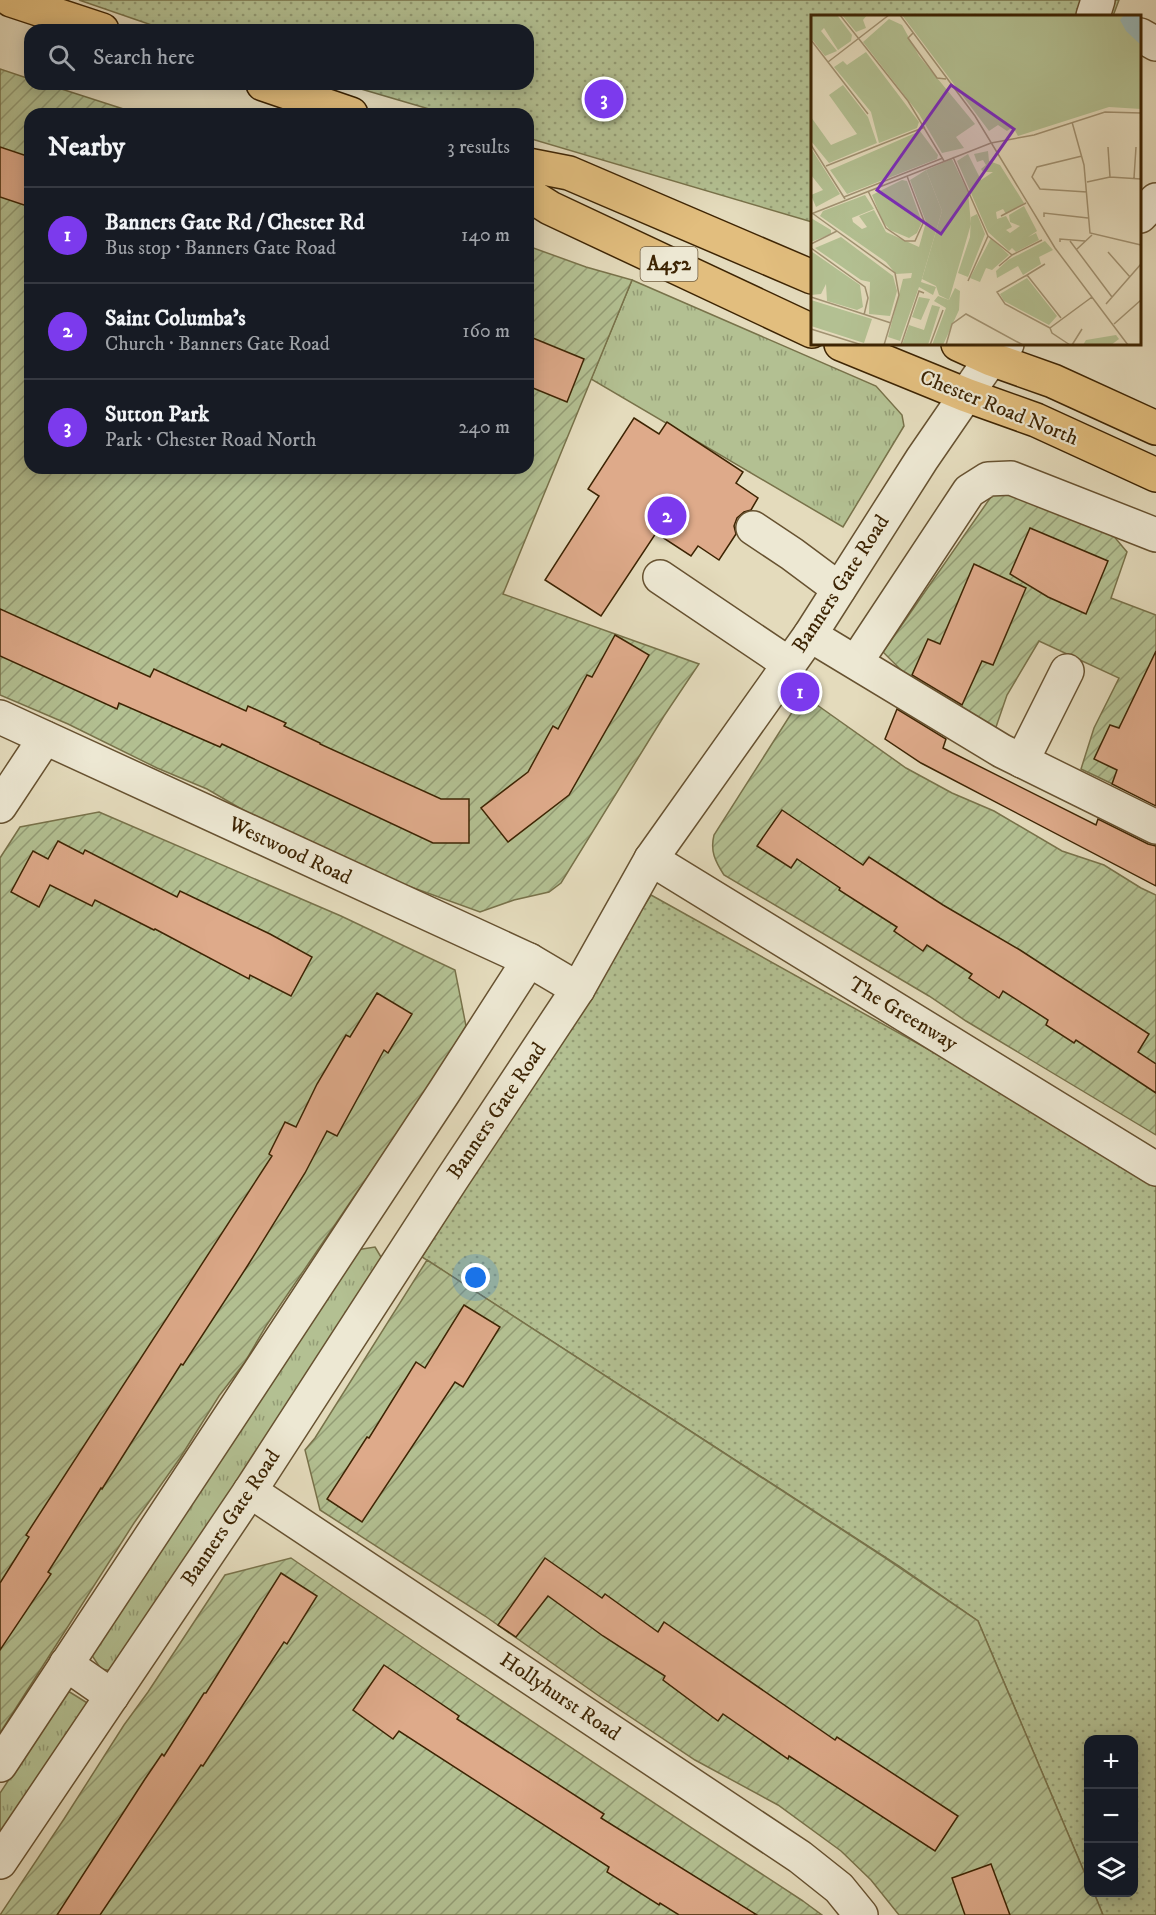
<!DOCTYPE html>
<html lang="en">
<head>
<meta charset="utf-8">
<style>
	:root { --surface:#171b24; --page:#242831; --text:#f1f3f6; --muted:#9ea1a6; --line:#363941; --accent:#7c3aed }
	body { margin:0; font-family:"IM FELL DW Pica",serif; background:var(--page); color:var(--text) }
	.controls { position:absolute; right:18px; bottom:18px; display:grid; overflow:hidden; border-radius:12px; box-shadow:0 3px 15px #0003 }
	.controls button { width:54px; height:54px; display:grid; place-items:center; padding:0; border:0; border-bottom:2px solid var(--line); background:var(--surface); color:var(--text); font:30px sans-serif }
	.you { position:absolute; left:476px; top:1278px; width:21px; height:21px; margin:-15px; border:4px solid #fff; border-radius:50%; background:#1a73e8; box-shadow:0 0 0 9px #1a73e833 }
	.badge { display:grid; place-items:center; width:39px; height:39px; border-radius:50%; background:var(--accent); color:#fff; font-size:20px; font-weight:700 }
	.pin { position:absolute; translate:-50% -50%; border:3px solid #fff; box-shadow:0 2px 6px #0006 }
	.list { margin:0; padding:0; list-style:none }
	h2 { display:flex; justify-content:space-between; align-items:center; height:78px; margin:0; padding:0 24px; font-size:26px }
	h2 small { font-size:20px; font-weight:400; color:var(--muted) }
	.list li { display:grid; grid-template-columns:39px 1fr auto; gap:18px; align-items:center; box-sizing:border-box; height:96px; padding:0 24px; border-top:2px solid var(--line) }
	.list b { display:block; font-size:22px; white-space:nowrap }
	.list p { margin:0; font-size:20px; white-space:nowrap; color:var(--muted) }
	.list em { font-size:20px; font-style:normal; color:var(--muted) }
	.icon { flex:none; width:33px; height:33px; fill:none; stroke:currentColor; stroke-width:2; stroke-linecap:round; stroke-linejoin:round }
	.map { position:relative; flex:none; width:1156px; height:1915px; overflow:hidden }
	.search { position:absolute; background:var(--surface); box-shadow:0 3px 15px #0003; left:24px; top:24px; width:510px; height:66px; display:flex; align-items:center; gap:15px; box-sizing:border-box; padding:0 21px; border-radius:18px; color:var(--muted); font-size:22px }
	.panel { position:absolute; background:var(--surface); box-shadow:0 3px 15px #0003; left:24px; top:108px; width:510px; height:366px; border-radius:18px }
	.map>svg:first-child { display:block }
</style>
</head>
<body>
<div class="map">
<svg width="1156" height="1915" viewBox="0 0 1156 1915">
	<defs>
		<pattern id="grass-tufts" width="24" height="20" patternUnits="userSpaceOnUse" patternTransform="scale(1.5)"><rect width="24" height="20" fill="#b3c092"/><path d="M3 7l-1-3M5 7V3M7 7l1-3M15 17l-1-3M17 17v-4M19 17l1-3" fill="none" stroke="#939c75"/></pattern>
		<pattern id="park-dots" width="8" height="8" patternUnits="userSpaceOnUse" patternTransform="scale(1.5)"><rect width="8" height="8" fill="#b3c092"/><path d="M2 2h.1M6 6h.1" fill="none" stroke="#939c75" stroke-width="1.8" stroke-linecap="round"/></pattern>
		<pattern id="garden-furrows" width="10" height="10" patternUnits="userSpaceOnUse" patternTransform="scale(1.5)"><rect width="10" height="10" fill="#b3c092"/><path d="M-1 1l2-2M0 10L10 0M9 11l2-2" fill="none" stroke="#939c75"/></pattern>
	</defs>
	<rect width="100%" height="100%" fill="#e4dbbc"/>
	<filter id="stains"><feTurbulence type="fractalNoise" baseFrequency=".00333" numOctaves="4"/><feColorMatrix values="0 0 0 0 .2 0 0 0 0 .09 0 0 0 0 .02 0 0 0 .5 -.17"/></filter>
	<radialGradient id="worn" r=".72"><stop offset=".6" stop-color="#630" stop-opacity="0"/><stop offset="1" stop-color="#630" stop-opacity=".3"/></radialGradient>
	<!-- grass -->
	<g fill="url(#grass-tufts)" stroke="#78724a" stroke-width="1.5">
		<path d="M632,280l244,106 26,29 2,11 -61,101 -252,-148z"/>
		<path d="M375,1247l9,15 -271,409 -12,-2 -10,-15 265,-404z"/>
		<path d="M68,1691l21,13 -89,136v-47z"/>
	</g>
	<!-- park -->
	<g fill="url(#park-dots)" stroke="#78724a" stroke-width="1.5">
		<path d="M79,0h1040l-6,16h-301v206l-284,-84v-24h-82l-102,-30h184v-54h-362z"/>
		<path d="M651,895l483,269 22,18v733h-53l-9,-22 40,-1v-152h-46v141l-110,-260 -79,-55 -477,-309z"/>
	</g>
	<!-- garden -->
	<g fill="url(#garden-furrows)" stroke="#78724a" stroke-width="1.5">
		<path d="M0,69l30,10v5h16l93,30h-109v354h498v-222l58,21 46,13 -129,314 196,70 -35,52 -103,167 -12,9 -35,8 -34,12 -91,-33 -139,-65 -43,-25 -50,-21 -89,-44 -68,-29z"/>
		<path d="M1020,490l92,44 15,18 -16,46 45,17v152l-16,30 -59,-28 13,-41 25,-50 -80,-37 -32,54 -11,32 -14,1 -54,-31 -45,-45 110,-158z"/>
		<path d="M803,695l103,73 46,25 42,18 68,40 42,14 37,23 15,7v240l-190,-114 -37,-25 -205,-121c-9,-14 -14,-24 -10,-40z"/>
		<path d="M99,812l242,104 114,54 11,56 -32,53 -168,247 -21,36 -26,34 -39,62 -46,65 -134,210v-875l20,-31z"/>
		<path d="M427,1260l457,297 94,64 110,260v11l6,1 9,22h-204l-28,-35 -30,-29 -63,-46 -83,-45 -96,-64 -114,-80 -165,-106 -15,-60 10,-12z"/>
		<path d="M291,1558c170,116 340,231 512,343l19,14h-822l64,-96 60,-94 24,-33 77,-117z"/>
	</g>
	<!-- building -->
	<g fill="#deaa8a" stroke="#3d2403" stroke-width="1.5">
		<path d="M0,147l30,10v50l-30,-10z"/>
		<path d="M528,336l56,23 -17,43 -39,-16z"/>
		<path d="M634,418l25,16 8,-12 76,50 -7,11 22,15 -7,12 -7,2 -7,6 -3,8 2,8 -17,26 -21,-14 -7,10 -35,-23 -55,83 -56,-36 54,-84 -11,-7z"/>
		<path d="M1030,528l78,33 -22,53 -38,-17 -38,-23z"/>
		<path d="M974,564l52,24 -33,77 -11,-4 -20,44 -50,-30 16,-36 12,5z"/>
		<path d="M0,609l150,68 4,-8 92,42 2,-5 38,17 -2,3 36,17v1l121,55h28v44h-36l-211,-99 -2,3 -101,-44 -2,6 -117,-53z"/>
		<path d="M615,635l34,20 -80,140 -61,47 -27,-34 47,-36 25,-46 5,3 29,-54 5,2z"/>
		<path d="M1156,651v155l-44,-22 5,-14 -23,-11 16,-34 9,3z"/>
		<path d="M897,709l49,30 -3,9 153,77 2,-6 50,25 8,2v40l-235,-123 -36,-24z"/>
		<path d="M782,810l81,55 6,-8 74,48 77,45 129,84 -11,18 18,12v29l-80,-53 -2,3 -28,-18 2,-5 -45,-29 -4,7 -30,-20 3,-4 -45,-29 -4,6 -29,-20 3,-4 -58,-37 1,-2 -43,-29 -6,9 -34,-22z"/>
		<path d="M58,841l25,13 2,-4 92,47 3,-6 90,43 42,23 -21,39 -41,-21 -1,4 -94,-50 -1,1 -59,-30 -3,6 -42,-21 -11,22 -28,-15 22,-41 15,8z"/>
		<path d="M377,993l35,21 -24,39 -4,-3 -47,86 -10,-5 -22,42 -57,92 -65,100 -2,-1 -79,125 -1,-1 -53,84 3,2 -51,76v-67l29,-46 -3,-2 246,-379 -3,-2 16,-32 11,5 21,-43 29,-49 4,2z"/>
		<path d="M464,1305l36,22 -37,60 -8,-5 -93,140 -35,-23 40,-62 2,1 47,-76 9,6z"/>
		<path d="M545,1558l57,40 3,-4 53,38 6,-10 171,118 2,-3 121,79 -23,35 -146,-95 -1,3 -65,-45 -5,7 -55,-41 2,-4 -62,-40 -55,-40 -32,41 -18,-12z"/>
		<path d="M281,1573l36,23 -30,48 -3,-2 -81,124 -2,-1 -101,150h-43l88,-136 17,-25 2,2 40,-63h2z"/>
		<path d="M384,1665l75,51 -2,3 147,95 -3,4 156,97h-78l-19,-12 -1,2 -52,-33 2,-5 -210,-136 -6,8 -40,-29z"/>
		<path d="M991,1864l19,51h-45l-13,-37z"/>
	</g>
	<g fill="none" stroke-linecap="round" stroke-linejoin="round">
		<defs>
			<g id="minor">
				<path d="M1093,16l5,-16"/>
				<path d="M1140,35l16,9"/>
				<path d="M1140,216l16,-16"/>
				<path d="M753,528l39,26 47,35"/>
				<path d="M660,577l129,87"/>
				<path d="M810,635l192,116 154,76"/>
				<path d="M856,662l113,-171 19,-12 23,-1 145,57"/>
				<path d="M0,717l529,243 49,29"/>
				<path d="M1022,761l45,-90"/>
				<path d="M0,806l45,-68"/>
				<path d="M651,859l505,310"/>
				<path d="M250,1491l550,366 39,31 22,27"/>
				<path d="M66,1664l46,32"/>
				<path d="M0,1765l444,-673 85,-132"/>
				<path d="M0,1862l250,-371 202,-312 126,-190 73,-130 159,-224 112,-176 44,-64 25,-36 16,-15"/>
			</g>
			<g id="highway">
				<path d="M11,0l91,30"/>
				<path d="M263,84l88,30"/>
				<path d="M528,165l41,8 243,104"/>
				<path d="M528,194l22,14 262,123"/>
				<path d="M841,344l125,51 70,25 120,55"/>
				<path d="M958,344l33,15 62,22 103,47"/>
			</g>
		</defs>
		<!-- minor casing -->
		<use href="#minor" stroke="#675231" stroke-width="36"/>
		<!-- highway casing -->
		<use href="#highway" stroke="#3d2403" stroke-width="36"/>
		<!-- minor -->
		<use href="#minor" stroke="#ede8d3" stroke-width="33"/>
		<!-- highway -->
		<use href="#highway" stroke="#e2be7e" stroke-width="33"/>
	</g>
	<g text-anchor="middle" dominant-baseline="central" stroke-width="4.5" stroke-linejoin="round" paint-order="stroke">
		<!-- shield labels -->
		<rect fill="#ede8d3" stroke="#725f41" stroke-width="1.5" x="640.5" y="247" width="57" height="34" rx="4.5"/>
		<g font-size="20" font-weight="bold" fill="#3d2403">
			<text x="669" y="264">A452</text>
		</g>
		<!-- street labels -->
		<g font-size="21" fill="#3d2403" stroke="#ede8d3">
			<text transform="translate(999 408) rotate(22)">Chester Road North</text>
			<text transform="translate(841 584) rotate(-57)">Banners Gate Road</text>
			<text transform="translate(290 851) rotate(25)">Westwood Road</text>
			<text transform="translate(903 1014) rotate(31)">The Greenway</text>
			<text transform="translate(497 1111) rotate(-56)">Banners Gate Road</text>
			<text transform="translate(231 1518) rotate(-56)">Banners Gate Road</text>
			<text transform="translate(560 1697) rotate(34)">Hollyhurst Road</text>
		</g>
	</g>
	<!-- overview -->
	<g transform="translate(811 15)">
		<rect width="330" height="330" fill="#e4dbbc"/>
		<path d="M91,0h239v94l-32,-2 -91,29 -5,-9 -6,4 -9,-6 -9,6zM141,144l16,33 3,32 -22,76 -10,-5 -3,-9 -14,-7 20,-68 -16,-41z" fill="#b3c092"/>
		<path d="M0,0h26l15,20 -1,6 -13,9 -14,-22 -3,3 16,20 -12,5 -14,-18zM31,0h25l-4,5 3,8 -10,4zM78,4l13,6 17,31 56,68 -19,13 8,11 -22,5 -23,-39 -56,-72zM55,37l53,70 -2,6 -38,15 -8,-31 -37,-45 9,-6 4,4zM32,70l25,32 9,26 -48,20 -18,-22v-24l20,28 26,-11 -28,-39zM109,116l18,24 -1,4 -90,35 -17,-24zM0,133l29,46 -24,13 -5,-12 12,-5 -12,-15zM177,136l1,10 11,4 24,38 -18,11 -3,-5 -7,3 1,7 9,-3 6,11 -6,3 4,3 10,-7 -10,-4 -1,-7 15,-9 13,25 -9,6 8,-4 3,7 -23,12 -4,-4 -3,3 -21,-19 -31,-71 11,-7 13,26 12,-8h-10l-2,-3 5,-4 -3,-5 -6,2 -3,-8zM115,155l16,41 -21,71 15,5 -3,8 -14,-8 -19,54 -12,-4 15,-58 8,-1 1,-5 -16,1 -10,-12 -66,-46 3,-5 42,-16 9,14 -22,9 1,4 9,7 5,-2 -8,-11 15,-6 12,22 33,15 7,-25 -16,-42zM91,165l5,1 15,41 -5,11 -8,5 -19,-8 -7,-8 -11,-27zM166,199l8,20 -17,43 -10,-4 12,-36 1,-20zM0,203l20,12v4l-20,8zM30,222l52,39 4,15 -7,25 -21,-2 1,-32 -9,-2 -46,-32zM180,223l18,17 -17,15 -6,-2 -6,14 -10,-4zM234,226l8,9 -14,7 2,7 -18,11 -5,-9 -21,12 -1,-7 12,-11zM0,236l49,34 3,22 -6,3 -30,-9 -1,-17 -5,10 -10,1zM216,263l30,38 -8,9 -45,-24 -4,-7zM144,273l5,3 -1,19 -16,35h-11l14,-37 -12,-7 4,-5 11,4zM108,282l11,2 -9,21 -9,-3zM0,285l61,19 -8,24 -53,-17zM121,290l8,2 -12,38h-26l7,-20 15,5zM305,320l3,4 -8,6h-28l3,-5z" fill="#b3c092"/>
		<path d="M313,0h17v30l-15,-14 -6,-11z" fill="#99b9ba"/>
		<path fill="none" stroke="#a19272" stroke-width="1.5" d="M29,0l68,86 36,60M89,0l75,101 80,132 73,97M102,18l-5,5 29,40 9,1M0,25l57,74M17,47l61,-47h11M261,107l12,43 6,68 51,12M0,130l34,54M297,132l2,30M271,141l-45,11 -5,10 8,12 47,3M142,142l35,79 -20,45M15,151l99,-39M323,163l2,-31M276,167l23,-5 31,2M57,176l18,37 19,13h10l9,-20 -17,-45M33,182l99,-39M1,198l83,60 4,22 -15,50M0,199l180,-71 43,-8 71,-23 36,1M190,201l25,-13M233,202v-4l44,5M177,221l24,19 -13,11M259,226l42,56M249,227v-3l25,2M0,229l26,-13M0,233l54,39 3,11 -4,17M266,234l15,-14M297,237l22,25M201,240l30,-15M216,260l18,-11M0,282l80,26M295,289l35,-40M303,309l27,-24M239,313l-45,-24 -8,-12 30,-17 34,43M0,314l51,16M90,330l18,-54 5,2M119,330l13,-35M135,330l6,-21 14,-10 57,31M259,330l-18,-12 -2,-5 42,-31M261,330l10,-16"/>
		<path fill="#7b2cbf" fill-opacity="0.15" stroke="#7b2cbf" stroke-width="3" d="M140,70l63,44 -73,105 -64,-44z"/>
		<rect width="330" height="330" fill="none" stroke="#3d2403" stroke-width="3"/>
	</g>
	<rect width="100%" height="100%" filter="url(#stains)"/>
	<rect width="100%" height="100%" fill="url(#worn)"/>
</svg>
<div class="controls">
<button>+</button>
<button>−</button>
<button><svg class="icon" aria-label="layers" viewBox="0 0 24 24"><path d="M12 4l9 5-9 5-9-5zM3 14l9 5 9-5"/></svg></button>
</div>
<div class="you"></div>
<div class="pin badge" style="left:800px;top:692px">1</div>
<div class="pin badge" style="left:667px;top:516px">2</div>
<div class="pin badge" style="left:604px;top:99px">3</div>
<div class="search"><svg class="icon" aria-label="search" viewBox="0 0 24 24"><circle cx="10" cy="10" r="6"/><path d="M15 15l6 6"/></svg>Search here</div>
<section class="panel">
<h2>Nearby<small>3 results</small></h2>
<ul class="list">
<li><span class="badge">1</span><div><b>Banners Gate Rd / Chester Rd</b><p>Bus stop · Banners Gate Road</p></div><em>140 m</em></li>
<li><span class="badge">2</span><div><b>Saint Columba's</b><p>Church · Banners Gate Road</p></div><em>160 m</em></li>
<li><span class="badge">3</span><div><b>Sutton Park</b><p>Park · Chester Road North</p></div><em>240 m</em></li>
</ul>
</section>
</div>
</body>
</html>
